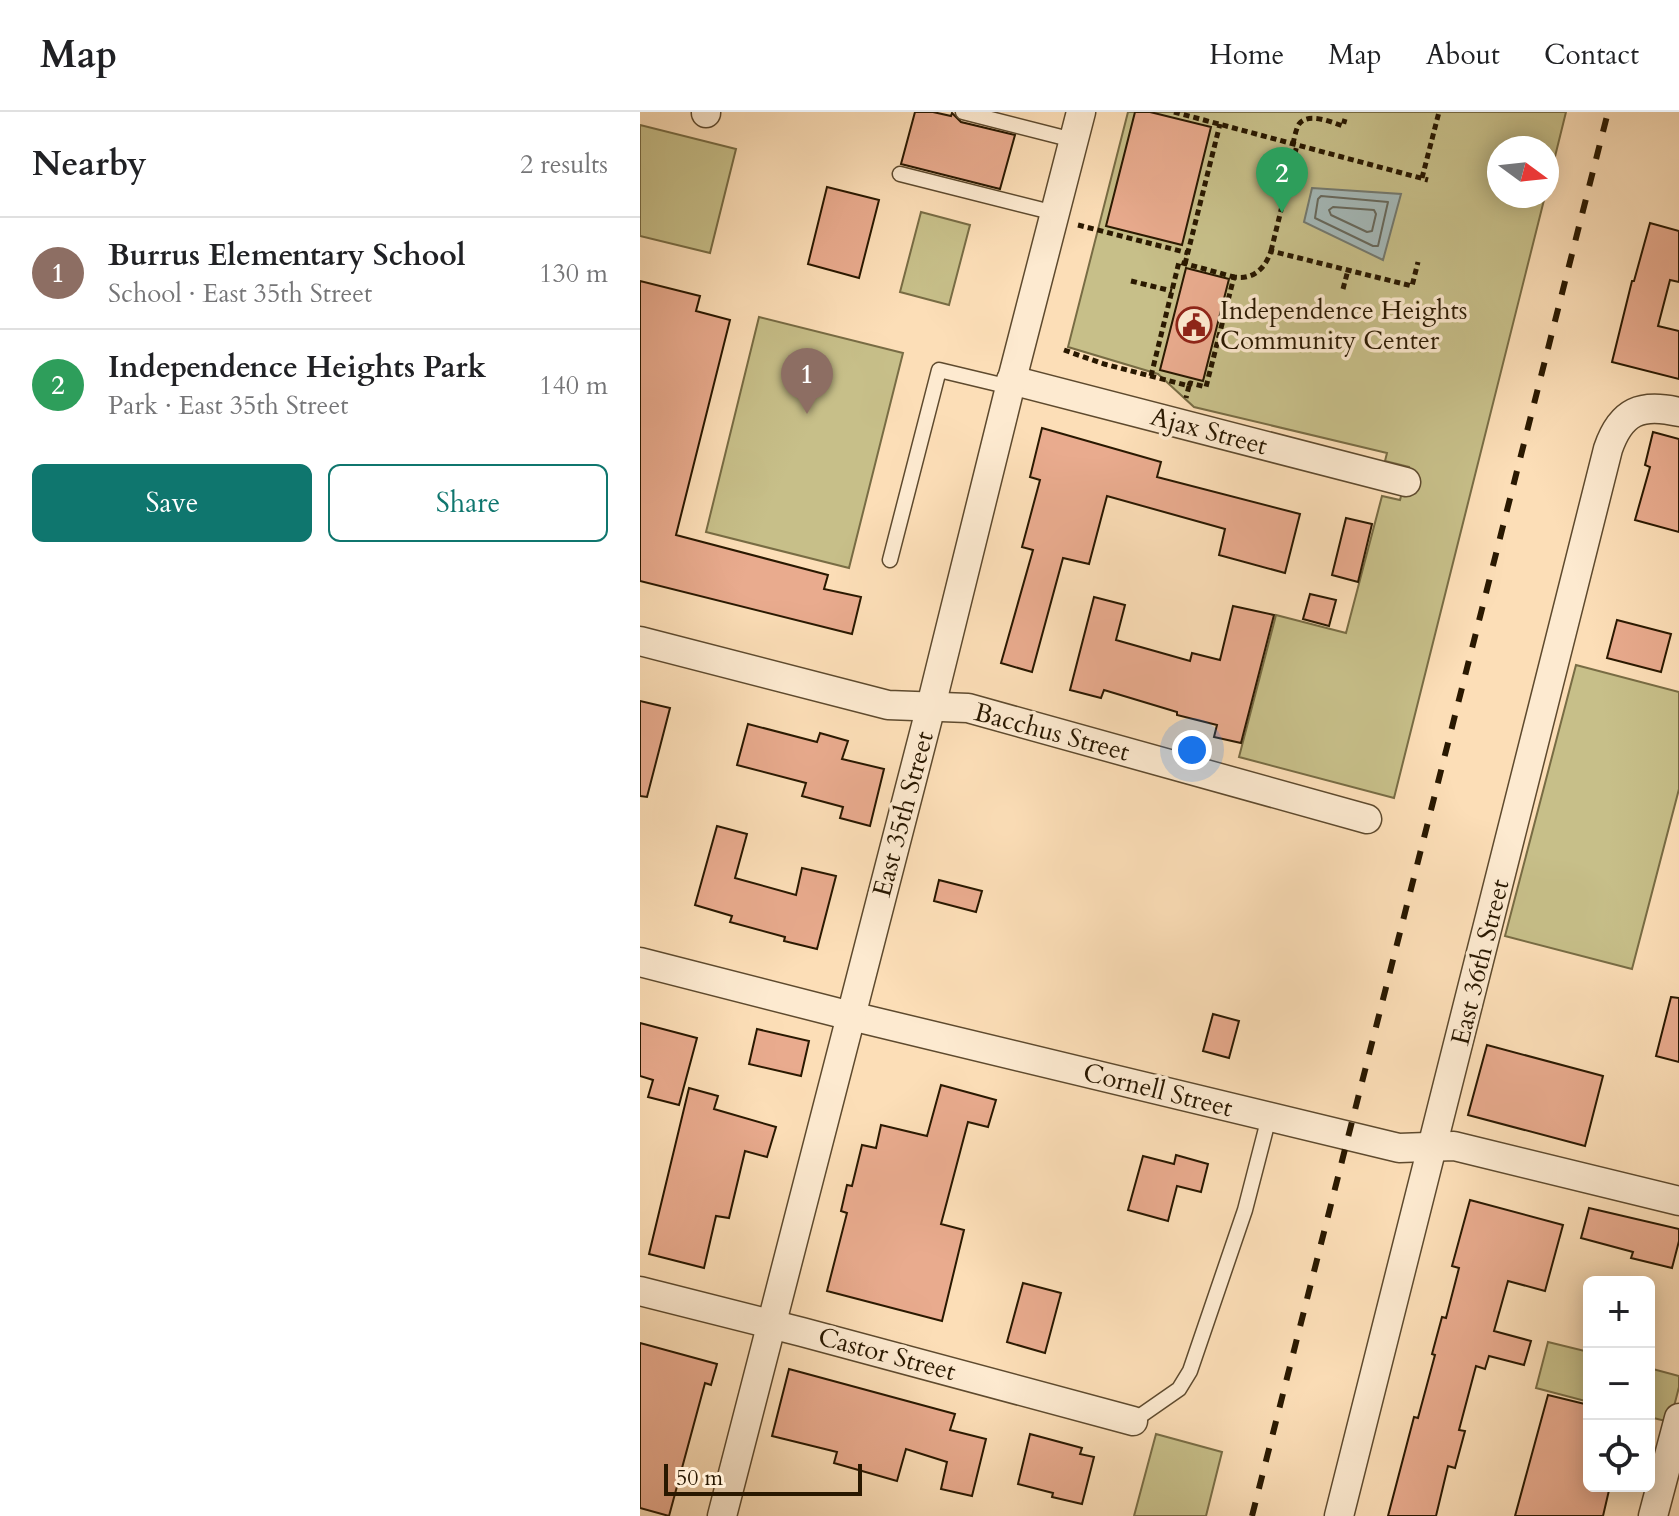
<!DOCTYPE html>
<html lang="en">
<head>
<meta charset="utf-8">
<style>
	:root { --surface:#fff; --page:#f6f6f6; --text:#202124; --muted:#757577; --line:#e0e0e0; --accent:#0f766e }
	body { margin:0; font-family:Cardo,serif; background:var(--page); color:var(--text) }
	.controls { position:absolute; right:24px; bottom:24px; display:grid; overflow:hidden; border-radius:12px; box-shadow:0 4px 20px #0003 }
	.controls button { width:72px; height:72px; display:grid; place-items:center; padding:0; border:0; border-bottom:2px solid var(--line); background:var(--surface); color:var(--text); font:40px sans-serif }
	.compass { position:absolute; left:847px; top:24px; width:72px; height:72px; border-radius:50%; background:var(--surface); box-shadow:0 4px 20px #0003; rotate:105deg }
	.scale { position:absolute; left:24px; bottom:20px; width:198px; box-sizing:border-box; padding-left:8px; border:4px solid #291800; border-top:0; font-size:22px; line-height:28px; white-space:nowrap; color:#291800; -webkit-text-stroke:6px #fdead0; paint-order:stroke }
	.you { position:absolute; left:552px; top:638px; width:28px; height:28px; margin:-20px; border:6px solid #fff; border-radius:50%; background:#1a73e8; box-shadow:0 0 0 12px #1a73e833 }
	.badge { display:grid; place-items:center; width:52px; height:52px; border-radius:50%; background:var(--accent); color:#fff; font-size:26px; font-weight:700 }
	.pin { position:absolute; translate:-50% -66px; filter:drop-shadow(0 2px 4px #0008) }
	.pin::after { content:''; position:absolute; top:42px; width:28px; height:24px; background:inherit; clip-path:polygon(0 0,100% 0,50% 100%) }
	.list { margin:0; padding:0; list-style:none }
	h2 { display:flex; justify-content:space-between; align-items:center; height:104px; margin:0; padding:0 32px; font-size:34px }
	h2 small { font-size:26px; font-weight:400; color:var(--muted) }
	.list li { display:grid; grid-template-columns:52px 1fr auto; gap:24px; align-items:center; box-sizing:border-box; height:112px; padding:0 32px; border-top:2px solid var(--line) }
	.list b { display:block; font-size:30px; white-space:nowrap }
	.list p { margin:0; font-size:26px; white-space:nowrap; color:var(--muted) }
	.list em { font-size:26px; font-style:normal; color:var(--muted) }
	.actions { display:flex; gap:16px; padding:24px 32px }
	.actions a { flex:1; padding:18px 0; border:2px solid var(--accent); border-radius:12px; text-align:center; font-size:28px; color:var(--accent) }
	.actions .main { background:var(--accent); color:#fff }
	.icon { flex:none; width:44px; height:44px; fill:none; stroke:currentColor; stroke-width:2; stroke-linecap:round; stroke-linejoin:round }
	.map { position:relative; flex:none; width:1039px; height:1404px; overflow:hidden }
	header { display:flex; align-items:center; gap:48px; box-sizing:border-box; height:112px; padding:0 40px; background:var(--surface); border-bottom:2px solid var(--line) }
	header strong { font-size:38px }
	nav { display:flex; gap:44px; margin-inline-start:auto; font-size:28px }
	main { display:flex }
	aside { flex:1; background:var(--surface) }
	.map>svg:first-child { display:block }
</style>
</head>
<body>
<header>
<strong>Map</strong>
<nav><a>Home</a><a>Map</a><a>About</a><a>Contact</a></nav>
</header>
<main>
<aside>
<h2>Nearby<small>2 results</small></h2>
<ul class="list">
<li><span class="badge" style="background:#8d6e63">1</span><div><b>Burrus Elementary School</b><p>School · East 35th Street</p></div><em>130 m</em></li>
<li><span class="badge" style="background:#2e9e5b">2</span><div><b>Independence Heights Park</b><p>Park · East 35th Street</p></div><em>140 m</em></li>
</ul>
<div class="actions"><a class="main">Save</a><a>Share</a></div>
</aside>
<div class="map">
<svg width="1039" height="1404" viewBox="0 0 1039 1404">
	<rect width="100%" height="100%" fill="#fcdeb7"/>
	<filter id="stains"><feTurbulence type="fractalNoise" baseFrequency=".0025" numOctaves="4"/><feColorMatrix values="0 0 0 0 .2 0 0 0 0 .09 0 0 0 0 .02 0 0 0 .5 -.17"/></filter>
	<radialGradient id="worn" r=".72"><stop offset=".6" stop-color="#630" stop-opacity="0"/><stop offset="1" stop-color="#630" stop-opacity=".3"/></radialGradient>
	<!-- green -->
	<g fill="#c7bf89" stroke="#786c44" stroke-width="2">
		<path d="M488,0h438l-19,77v-41h-48v48h46l-151,602 -155,-41 37,-142 70,18 36,-137 18,4 9,-33 -24,-6 2,-8 -193,-46 -36,-33 -90,-27z"/>
		<path d="M0,13l96,24 -26,104 -70,-17z"/>
		<path d="M281,100l49,13 -21,80 -49,-13z"/>
		<path d="M119,205l144,36 -54,215 -143,-36z"/>
		<path d="M936,553l103,27v97l-47,180 -127,-33z"/>
		<path d="M908,1230l41,10v50l-53,-14z"/>
		<path d="M1009,1256l30,8v11l-9,35 -21,-5z"/>
		<path d="M516,1322l66,18 -16,64h-72z"/>
	</g>
	<!-- water -->
	<path fill="#a4b9b9" stroke="#73796f" stroke-width="2" d="M672,76l89,6 -18,66 -79,-38z"/>
	<g fill="none" stroke-linecap="round" stroke-linejoin="round">
		<!-- shore -->
		<g stroke="#66685c" stroke-width="2">
			<path d="M681,84l67,6 -10,44h-5l-58,-28 3,-19z"/>
			<path d="M693,95l41,3 2,4 -4,17 -5,1 -36,-17 -2,-5z"/>
		</g>
	</g>
	<!-- building -->
	<g fill="#e9ab8e" stroke="#291800" stroke-width="2">
		<path d="M275,0h18l18,4 1,-3 9,9 54,13 -15,54 -99,-25z"/>
		<path d="M495,0h15l61,15 -29,118 -76,-19z"/>
		<path d="M187,75l52,13 -20,78 -51,-14z"/>
		<path d="M1010,111l29,8v51l-9,-2 -12,46 21,5v48l-67,-17 20,-81h2z"/>
		<path d="M546,156l43,11 -26,102 -43,-11z"/>
		<path d="M0,169l60,15 -4,15 34,9 -54,215 152,40 -4,14 37,8 -9,37 -212,-53z"/>
		<path d="M402,316l119,34 -4,15 143,37 -15,59 -66,-18 6,-26 -118,-33 -18,68 -26,-6 -31,114 -31,-9 32,-113 -11,-3 18,-67 -10,-3z"/>
		<path d="M1013,320l26,7v93l-44,-12 15,-53 -5,-2z"/>
		<path d="M706,406l26,6 -14,58 -26,-7z"/>
		<path d="M670,482l26,6 -7,26 -26,-7z"/>
		<path d="M454,485l31,8 -9,35 74,21 2,-8 28,7 13,-54 41,9 -33,128 -27,-6 3,-12 -40,-10v-3l-73,-22 -3,8 -31,-8z"/>
		<path d="M977,508l54,14 -10,38 -54,-14z"/>
		<path d="M0,589l30,7 -23,89 -7,-1z"/>
		<path d="M108,612l69,18 3,-9 28,8 -6,18 42,10 -14,57 -30,-8 3,-11 -41,-11 4,-13 -69,-18z"/>
		<path d="M77,714l30,8 -12,44 61,17 6,-27 34,8 -19,73 -33,-8 1,-4 -55,-15 2,-6 -37,-11z"/>
		<path d="M299,768l43,11 -6,21 -42,-11z"/>
		<path d="M1031,885l8,1v64l-23,-6z"/>
		<path d="M573,902l26,7 -10,37 -26,-7z"/>
		<path d="M0,911l57,15 -18,67 -31,-8 5,-17 -13,-4z"/>
		<path d="M117,917l52,12 -8,35 -52,-12z"/>
		<path d="M847,933l116,31 -18,70 -117,-31z"/>
		<path d="M301,973l55,15 -8,27 -20,-5 -27,102 23,6 -22,91 -115,-30 20,-78 -6,-2 6,-26 5,1 10,-41 14,3 5,-23 46,11z"/>
		<path d="M49,976l29,8 -4,13 62,18 -9,30 -22,-6 -16,67 -13,-2 -12,52 -55,-14z"/>
		<path d="M536,1043l32,9 -7,28 -24,-6 -9,35 -40,-11 15,-54 31,8z"/>
		<path d="M830,1088l93,25 -18,66 -37,-10 -14,50 37,10 -7,24 -35,-9 -4,13 -9,-3 -17,64 6,1 -10,37 -7,-2 -12,50h-48l26,-99 4,1 17,-63 -3,-1 10,-37 4,1 13,-50 -7,-2z"/>
		<path d="M949,1096l90,21v12l-7,27 -41,-10 2,-6 -52,-14z"/>
		<path d="M383,1171l38,10 -16,60 -38,-11z"/>
		<path d="M0,1231l77,21 -6,21 -6,-2 -36,133 -29,-8z"/>
		<path d="M149,1257l166,45 -5,16 36,9 -14,57 -31,-7 6,-27 -41,-13 -9,32 -63,-18 3,-11 -65,-16z"/>
		<path d="M908,1283l41,10v81h21l-7,30h-88z"/>
		<path d="M390,1322l52,14 -2,6 14,3 -12,47 -30,-7 1,-4 -35,-9z"/>
	</g>
	<g fill="none" stroke-linecap="round" stroke-linejoin="round">
		<defs>
			<g id="service">
				<path d="M323,0l110,28"/>
				<path d="M260,62l155,39"/>
				<path d="M250,448l49,-190 71,17"/>
				<path d="M493,1309l46,-32 11,-18 55,-161 24,-93"/>
			</g>
			<g id="minor">
				<path d="M66,1v-1"/>
				<path d="M371,268l395,102"/>
				<path d="M0,529l248,64 80,3 399,111"/>
				<path d="M0,850l211,54 548,132 55,-2 225,55"/>
				<path d="M0,1179l162,41 331,89"/>
				<path d="M82,1404l209,-810 79,-319 71,-275"/>
				<path d="M699,1404l269,-1067c13,-38 33,-46 71,-37"/>
				<path d="M1013,1404l26,-98"/>
			</g>
		</defs>
		<!-- service casing -->
		<use href="#service" stroke="#5e4a2e" stroke-width="17"/>
		<!-- minor casing -->
		<use href="#minor" stroke="#5e4a2e" stroke-width="31"/>
		<!-- path -->
		<g stroke="#291800" stroke-width="5" stroke-dasharray="6 4" stroke-linecap="butt">
			<path d="M534,0l254,68"/>
			<path d="M653,32c1,-5 3,-15 6,-20 9,-12 32,-2 44,2l2,-7"/>
			<path d="M782,66l17,-66"/>
			<path d="M438,113l110,28"/>
			<path d="M631,139l26,-106"/>
			<path d="M545,152l35,-140"/>
			<path d="M491,169l41,10"/>
			<path d="M703,177l5,-19"/>
			<path d="M424,238l40,14 85,22 -3,12"/>
			<path d="M511,264l28,-114 55,15"/>
			<path d="M549,274l1,-3 16,4 28,-110c19,3 31,-8 37,-26l141,35 6,-24"/>
		</g>
		<!-- service -->
		<use href="#service" stroke="#fdead0" stroke-width="14"/>
		<!-- minor -->
		<use href="#minor" stroke="#fdead0" stroke-width="28"/>
		<!-- rail -->
		<path stroke="#291800" stroke-width="6" stroke-dasharray="14 14" stroke-linecap="butt" d="M612,1404l356,-1404"/>
	</g>
	<!-- icons -->
	<defs>
		<symbol id="civic-ring" viewBox="-11 -11 22 22"><circle r="9.5" fill="#fdead0" stroke="#8f2418" stroke-width="1.5"/><path d="M-.6-6.5H3V-4.5H.6V-3L4-1V1h2V6H-6V1h2V-1L-.6-3ZM-1.2 2.5V6h2.4V2.5Z" fill="#8f2418"/></symbol>
	</defs>
	<g fill-rule="evenodd">
		<use href="#civic-ring" x="534" y="193" width="40" height="40"/>
	</g>
	<g text-anchor="middle" dominant-baseline="central" stroke-width="7" stroke-linejoin="round" paint-order="stroke">
		<!-- poi labels -->
		<g font-size="26" fill="#291800" stroke="#fdead0" text-anchor="start">
			<text x="580" y="198">Independence Heights<tspan x="580" dy="30">Community Center</tspan></text>
		</g>
		<!-- street labels -->
		<g font-size="26" fill="#291800" stroke="#fdead0">
			<text transform="translate(569 319) rotate(15)">Ajax Street</text>
			<text transform="translate(412 620) rotate(15)">Bacchus Street</text>
			<text transform="translate(263 702) rotate(-75)">East 35th Street</text>
			<text transform="translate(840 850) rotate(-76)">East 36th Street</text>
			<text transform="translate(518 978) rotate(14)">Cornell Street</text>
			<text transform="translate(247 1242) rotate(15)">Castor Street</text>
		</g>
	</g>
	<rect width="100%" height="100%" filter="url(#stains)"/>
	<rect width="100%" height="100%" fill="url(#worn)"/>
</svg>
<div class="controls">
<button>+</button>
<button>−</button>
<button><svg class="icon" aria-label="locate" viewBox="0 0 24 24"><circle cx="12" cy="12" r="6"/><path d="M12 2v4M12 18v4M2 12h4M18 12h4"/></svg></button>
</div>
<svg class="compass" viewBox="-18 -18 36 36"><path d="M0-13l5 13h-10z" fill="#e53935"/><path d="M0 13l5-13h-10z" fill="#757577"/></svg>
<div class="scale">50 m</div>
<div class="you"></div>
<div class="pin badge" style="left:167px;top:302px;background:#8d6e63">1</div>
<div class="pin badge" style="left:642px;top:101px;background:#2e9e5b">2</div>
</div>
</main>
</body>
</html>
